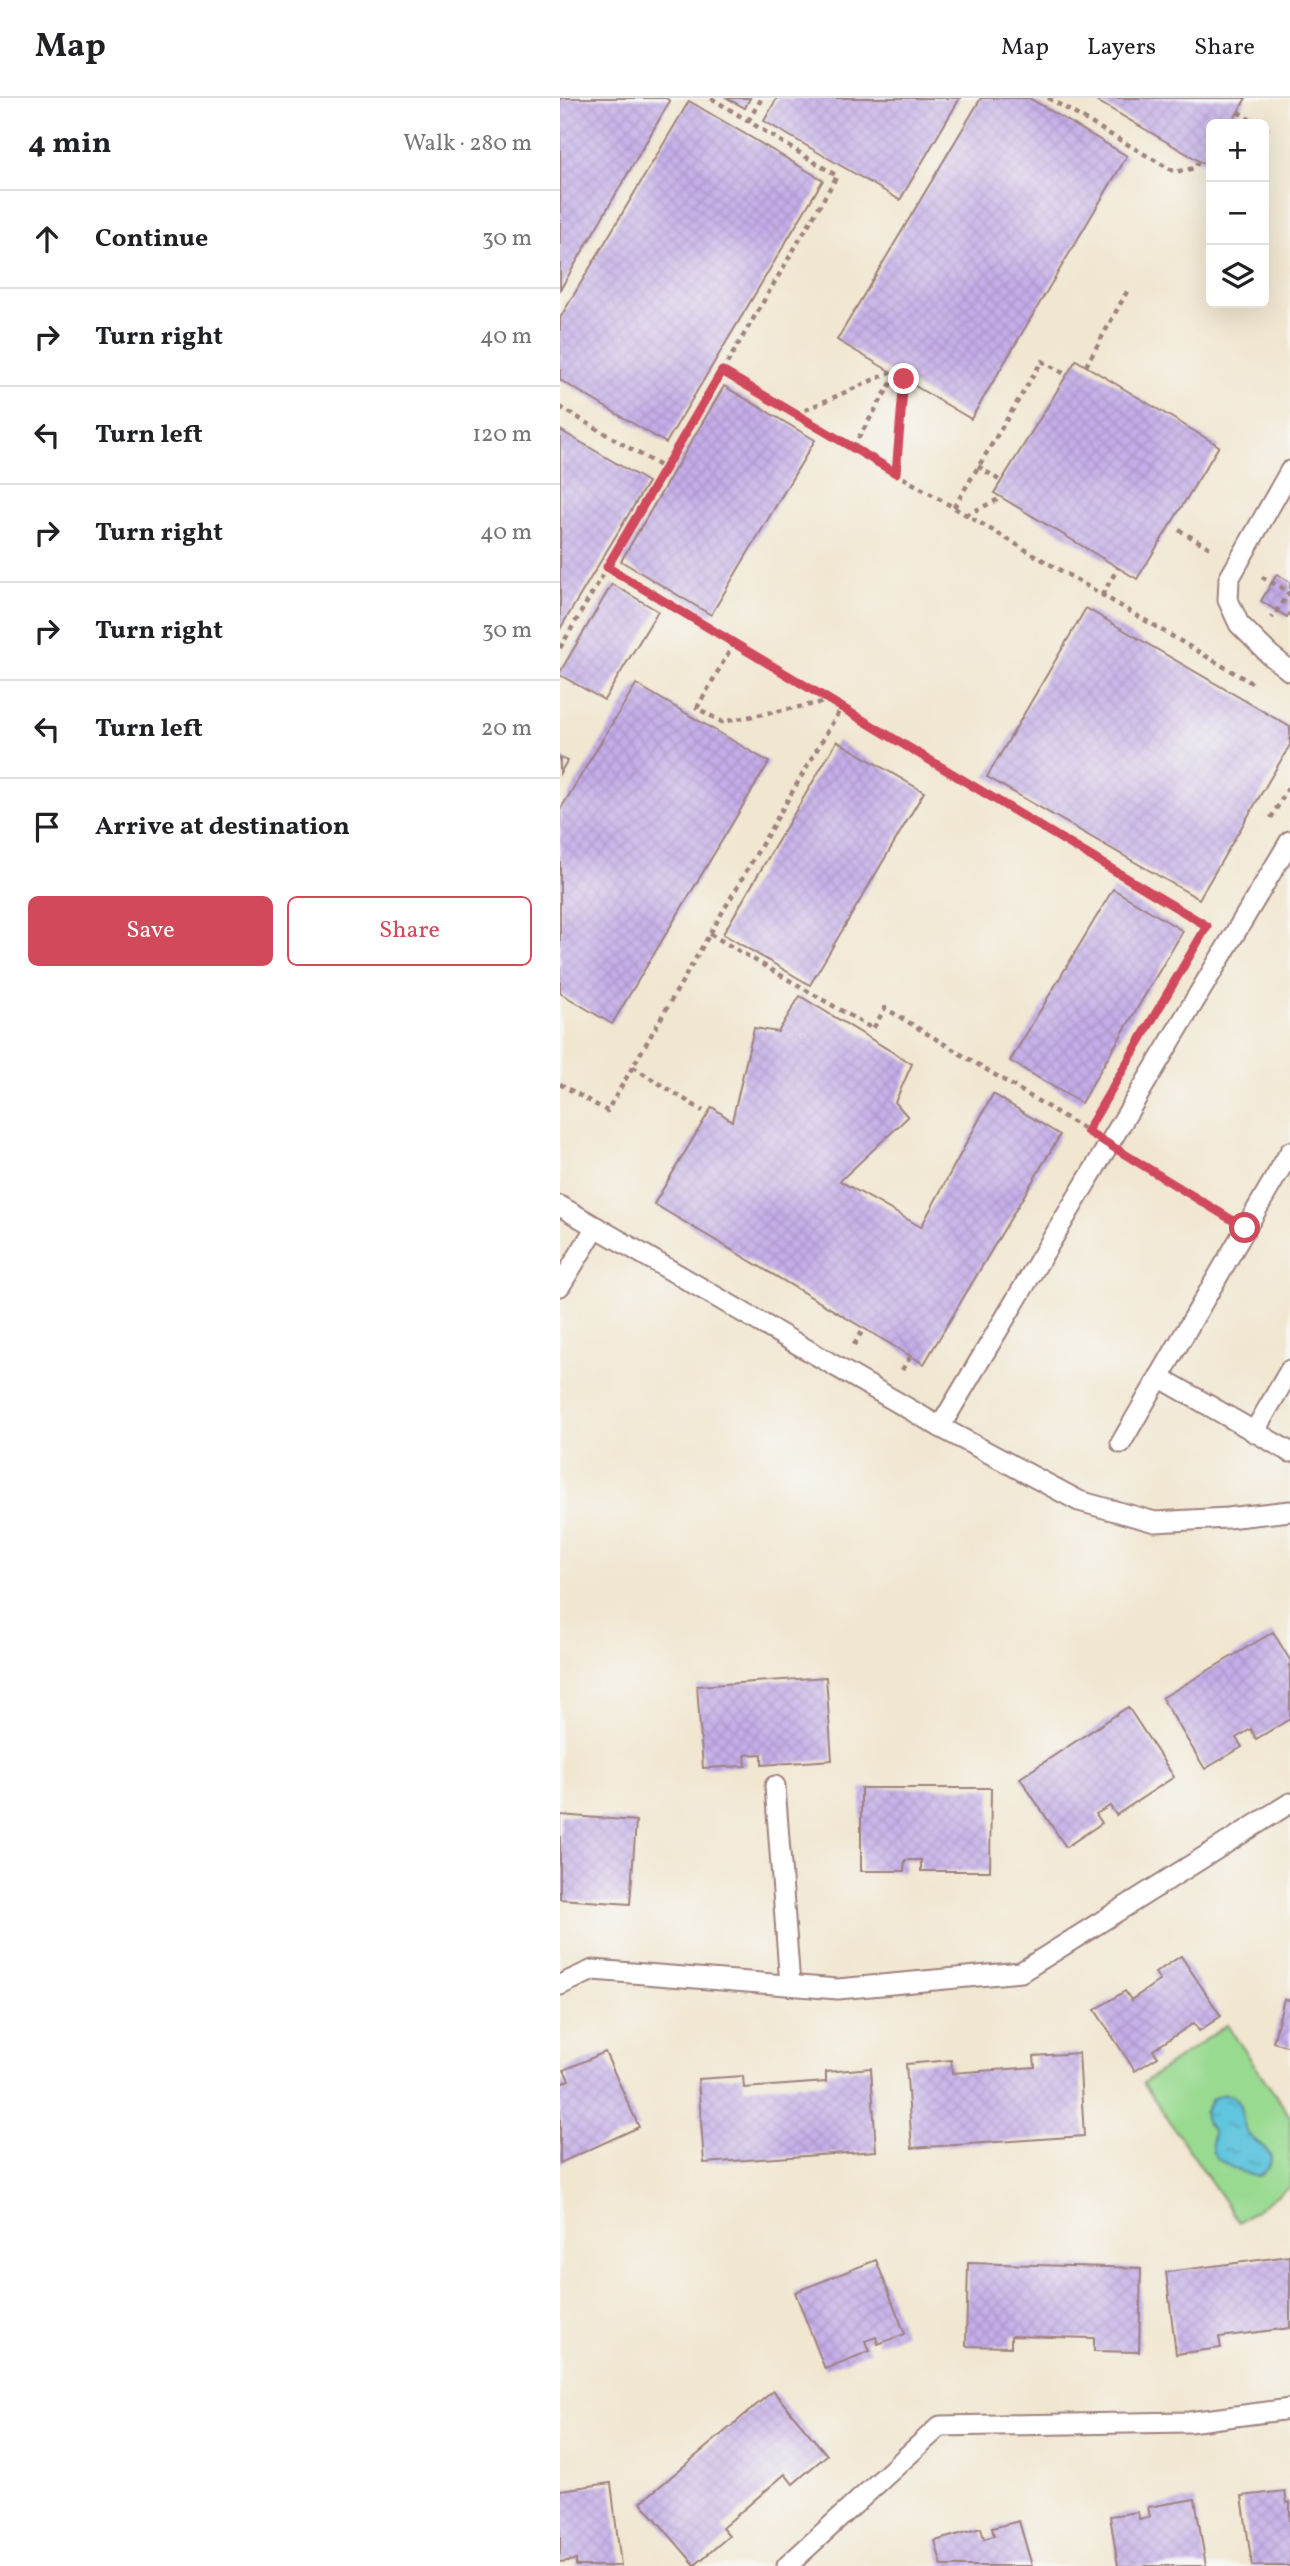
<!DOCTYPE html>
<html lang="en">
<head>
<meta charset="utf-8">
<style>
	:root { --surface:#fff; --page:#f6f6f6; --text:#202124; --muted:#757577; --line:#e0e0e0; --accent:#d1495b }
	body { margin:0; font-family:Vollkorn,serif; background:var(--page); color:var(--text) }
	.controls { position:absolute; right:21px; top:21px; display:grid; overflow:hidden; border-radius:10px; box-shadow:0 7px 28px #0002 }
	.controls button { width:63px; height:63px; display:grid; place-items:center; padding:0; border:0; border-bottom:2px solid var(--line); background:var(--surface); color:var(--text); font:35px sans-serif }
	.stop { position:absolute; width:21px; height:21px; margin:-16px; border:5px solid #d1495b; border-radius:50%; background:#fff }
	.stop.end { background:#d1495b; border-color:#fff; box-shadow:0 2px 7px #0008 }
	.list { margin:0; padding:0; list-style:none }
	h2 { display:flex; justify-content:space-between; align-items:center; height:91px; margin:0; padding:0 28px; font-size:30px }
	h2 small { font-size:23px; font-weight:400; color:var(--muted) }
	.list li { display:grid; grid-template-columns:46px 1fr auto; gap:21px; align-items:center; box-sizing:border-box; height:98px; padding:0 28px; border-top:2px solid var(--line) }
	.list b { display:block; font-size:26px; white-space:nowrap }
	.list em { font-size:23px; font-style:normal; color:var(--muted) }
	.actions { display:flex; gap:14px; padding:21px 28px }
	.actions a { flex:1; padding:16px 0; border:2px solid var(--accent); border-radius:10px; text-align:center; font-size:24px; color:var(--accent) }
	.actions .main { background:var(--accent); color:#fff }
	.icon { flex:none; width:38px; height:38px; fill:none; stroke:currentColor; stroke-width:2; stroke-linecap:round; stroke-linejoin:round }
	.map { position:relative; flex:none; width:730px; height:2468px; overflow:hidden }
	header { display:flex; align-items:center; gap:42px; box-sizing:border-box; height:98px; padding:0 35px; background:var(--surface); border-bottom:2px solid var(--line) }
	header strong { font-size:33px }
	nav { display:flex; gap:38px; margin-inline-start:auto; font-size:24px }
	main { display:flex }
	aside { flex:1; background:var(--surface) }
	.map>svg:first-child { display:block }
</style>
</head>
<body>
<header>
<strong>Map</strong>
<nav><a>Map</a><a>Layers</a><a>Share</a></nav>
</header>
<main>
<aside>
<h2>4 min<small>Walk · 280 m</small></h2>
<ul class="list">
<li><svg class="icon" aria-label="ahead" viewBox="0 0 24 24"><path d="M12 20V5M6 11l6-6 6 6"/></svg><div><b>Continue</b></div><em>30 m</em></li>
<li><svg class="icon" aria-label="right" viewBox="0 0 24 24"><path d="M7 20v-9h11M14 6l5 5-5 5"/></svg><div><b>Turn right</b></div><em>40 m</em></li>
<li><svg class="icon" aria-label="left" viewBox="0 0 24 24"><path d="M17 20v-9H6M10 6l-5 5 5 5"/></svg><div><b>Turn left</b></div><em>120 m</em></li>
<li><svg class="icon" aria-label="right" viewBox="0 0 24 24"><path d="M7 20v-9h11M14 6l5 5-5 5"/></svg><div><b>Turn right</b></div><em>40 m</em></li>
<li><svg class="icon" aria-label="right" viewBox="0 0 24 24"><path d="M7 20v-9h11M14 6l5 5-5 5"/></svg><div><b>Turn right</b></div><em>30 m</em></li>
<li><svg class="icon" aria-label="left" viewBox="0 0 24 24"><path d="M17 20v-9H6M10 6l-5 5 5 5"/></svg><div><b>Turn left</b></div><em>20 m</em></li>
<li><svg class="icon" aria-label="arrive" viewBox="0 0 24 24"><path d="M6 21V4h12l-3 4 3 4H6"/></svg><div><b>Arrive at destination</b></div></li>
</ul>
<div class="actions"><a class="main">Save</a><a>Share</a></div>
</aside>
<div class="map">
<svg width="730" height="2468" viewBox="0 0 730 2468">
	<defs>
		<pattern id="water-ripples" width="26" height="14" patternUnits="userSpaceOnUse" patternTransform="scale(1.75)"><rect width="26" height="14" fill="#61c5de"/><path d="M2 4q2-2 4 0t4 0M15 11q2-2 4 0t4 0" fill="none" stroke="#529fb4"/></pattern>
		<pattern id="building-cross-hatch" width="8" height="8" patternUnits="userSpaceOnUse" patternTransform="scale(1.75)"><rect width="8" height="8" fill="#c4ade8"/><path d="M0 0l8 8M0 8l8-8" fill="none" stroke="#aa94c7"/></pattern>
	</defs>
	<rect width="100%" height="100%" fill="#f6f6f2"/>
	<filter id="ink" filterUnits="userSpaceOnUse"><feTurbulence type="fractalNoise" baseFrequency=".0143" numOctaves="2"/><feDisplacementMap in="SourceGraphic" scale="14" xChannelSelector="R" yChannelSelector="G"/><feConvolveMatrix kernelMatrix="1 2 1 2 8 2 1 2 1" color-interpolation-filters="sRGB"/></filter>
	<filter id="wash" filterUnits="userSpaceOnUse"><feTurbulence type="fractalNoise" baseFrequency=".00686" numOctaves="4" result="noise"/><feDisplacementMap in="SourceGraphic" scale="28" xChannelSelector="R" yChannelSelector="G"/><feGaussianBlur stdDeviation="1.57" result="paint"/><feColorMatrix in="noise" values="0 0 0 0 0 0 0 0 0 0 0 0 0 0 0 0 0 1.4 0 .05"/><feComposite in="paint" operator="in"/></filter>
	<g filter="url(#wash)">
		<rect width="100%" height="100%" fill="#f1e6d0"/>
		<!-- park -->
		<path fill="#98da90" stroke="#717c5e" stroke-width="2" d="M667,1927l63,91v70l-51,36 -96,-139z"/>
		<!-- water -->
		<path fill="url(#water-ripples)" stroke="#567284" stroke-width="2" d="M660,1997c28,-3 19,20 26,35 5,14 44,22 13,46 -10,1 -40,-13 -45,-22 -4,-7 -2,-16 -1,-23l-7,-9 -2,-9 8,-14z"/>
		<g id="blocks">
			<!-- building -->
			<g fill="url(#building-cross-hatch)">
				<path d="M0,0h106l4,3 -110,189z"/>
				<path d="M167,0h23l-5,10z"/>
				<path d="M217,0h183l-60,102 -136,-79z"/>
				<path d="M421,0h48l98,58 -156,263 -134,-79z"/>
				<path d="M532,0h154l-15,26h-20v33l-5,8z"/>
				<path d="M129,3l134,79 -157,263 -106,-63v-62z"/>
				<path d="M516,262l143,86 -82,133 -143,-86z"/>
				<path d="M164,288l91,54 -104,175 -90,-54z"/>
				<path d="M0,332l88,52 -88,147z"/>
				<path d="M717,476l13,8v29l-3,6 -26,-16z"/>
				<path d="M52,486l46,27 -54,89 -44,-25v-3z"/>
				<path d="M526,510l204,119v18l-91,154 -212,-122z"/>
				<path d="M76,586l133,78 -157,262 -52,-31v-183z"/>
				<path d="M277,643l87,51 -114,193 -87,-51z"/>
				<path d="M0,659l7,4 -7,12z"/>
				<path d="M553,791l70,42 -102,172 -71,-42z"/>
				<path d="M240,898l112,68 -17,38 13,15 -68,64 81,46 72,-133 67,41 -136,229 -270,-160 58,-97 20,14 22,-93 24,4z"/>
				<path d="M713,1534l17,28v59l-34,20 -5,-10 -15,9 6,9 -37,22 -43,-71z"/>
				<path d="M266,1579l6,83 -70,5v-11l-17,1 1,11 -43,2 -6,-82z"/>
				<path d="M568,1609l46,70 -58,38 -6,-9 -14,8 6,9 -36,24 -46,-69z"/>
				<path d="M301,1690h130l-1,83h-69v-11h-16l-1,11h-43z"/>
				<path d="M0,1717l76,6 -6,83 -70,-5z"/>
				<path d="M621,1858l40,60 -22,15 -5,-8 -41,27 5,7 -23,14 -40,-61 30,-19 6,9 29,-20 -5,-7z"/>
				<path d="M724,1901l6,1v47l-17,-5z"/>
				<path d="M45,1954l34,75 -79,36v-79l9,-4 -5,-10z"/>
				<path d="M519,1955l5,83 -172,12 -6,-84 45,-4 1,13 83,-6 -1,-11z"/>
				<path d="M311,1970l5,83 -172,12 -6,-84 45,-3 1,12 82,-6v-10z"/>
				<path d="M730,2158v72l-71,9 2,11 -45,6 -10,-82z"/>
				<path d="M316,2162l29,74 -27,10 -2,-7 -11,4 5,10 -45,18 -30,-77z"/>
				<path d="M408,2165l173,5 -2,84 -45,-1v-13l-83,-2v11l-45,-1z"/>
				<path d="M213,2293l54,64 -34,29 -8,-10 -63,54 7,8 -34,29 -54,-63z"/>
				<path d="M51,2385l10,83h-45v-6l-16,2v-72z"/>
				<path d="M725,2393l2,12 3,-1v64h-38l-10,-70z"/>
				<path d="M635,2401l11,67h-88l-8,-50 28,-4 1,7 11,-2 -2,-10z"/>
				<path d="M459,2423l13,45h-90l-7,-25 46,-13 3,11 10,-3 -2,-8z"/>
			</g>
		</g>
	</g>
	<g filter="url(#ink)">
		<use href="#blocks" fill-opacity="0" stroke="#9e827e" stroke-width="2"/>
		<g fill="none" stroke-linecap="round" stroke-linejoin="round">
			<defs>
				<g id="service">
					<path d="M730,373l-61,108 -1,21 11,24 30,30 21,17"/>
					<path d="M0,1108l380,221 139,74 76,21 72,-4 63,-7"/>
					<path d="M0,1188l36,-59"/>
					<path d="M599,1279l131,75"/>
					<path d="M380,1329l350,-586"/>
					<path d="M694,1334l36,-62"/>
					<path d="M561,1345l169,-291"/>
					<path d="M215,1688l15,199"/>
					<path d="M0,1887l33,-15 245,19 183,-17 269,-169"/>
					<path d="M227,2468l153,-140 249,-4 101,-13"/>
				</g>
			</defs>
			<!-- service casing -->
			<use href="#service" stroke="#9e827e" stroke-width="23"/>
			<!-- path -->
			<g stroke="#9e827e" stroke-width="4.5" stroke-dasharray="5 5" stroke-linecap="butt">
				<path d="M488,0l127,74 20,-4 3,-6"/>
				<path d="M678,14l19,12"/>
				<path d="M188,23l14,-23"/>
				<path d="M704,30l5,3"/>
				<path d="M526,268l43,-78"/>
				<path d="M162,273l533,314"/>
				<path d="M0,309l105,62"/>
				<path d="M236,316l95,-42"/>
				<path d="M293,349l43,-72"/>
				<path d="M418,368l24,16"/>
				<path d="M336,375l8,-94"/>
				<path d="M394,409l88,-146 25,14"/>
				<path d="M406,417l35,-17"/>
				<path d="M619,432l33,19"/>
				<path d="M47,469l600,359"/>
				<path d="M702,479l27,15 -17,26"/>
				<path d="M542,497l16,-27"/>
				<path d="M174,545l-37,65 25,14 108,-21"/>
				<path d="M0,550l277,-472 -126,-78"/>
				<path d="M711,720l19,-33"/>
				<path d="M150,836l163,95 12,-21 199,121"/>
				<path d="M73,969l70,44"/>
				<path d="M0,986l47,27 234,-403"/>
				<path d="M573,1061l88,54"/>
				<path d="M294,1247l10,-17"/>
				<path d="M342,1272l9,-14"/>
			</g>
			<!-- service -->
			<use href="#service" stroke="#fff" stroke-width="19"/>
		</g>
	</g>
	<g fill="none" stroke-linecap="round" stroke-linejoin="round" filter="url(#ink)">
		<!-- route -->
		<path stroke="#d1495b" stroke-width="9" d="M344,281l-8,94 -174,-102 -115,196 600,359 -120,205 158,97"/>
	</g>
</svg>
<div class="controls">
<button>+</button>
<button>−</button>
<button><svg class="icon" aria-label="layers" viewBox="0 0 24 24"><path d="M12 4l9 5-9 5-9-5zM3 14l9 5 9-5"/></svg></button>
</div>
<div class="stop" style="left:685px;top:1130px"></div>
<div class="stop end" style="left:344px;top:281px"></div>
</div>
</main>
</body>
</html>
